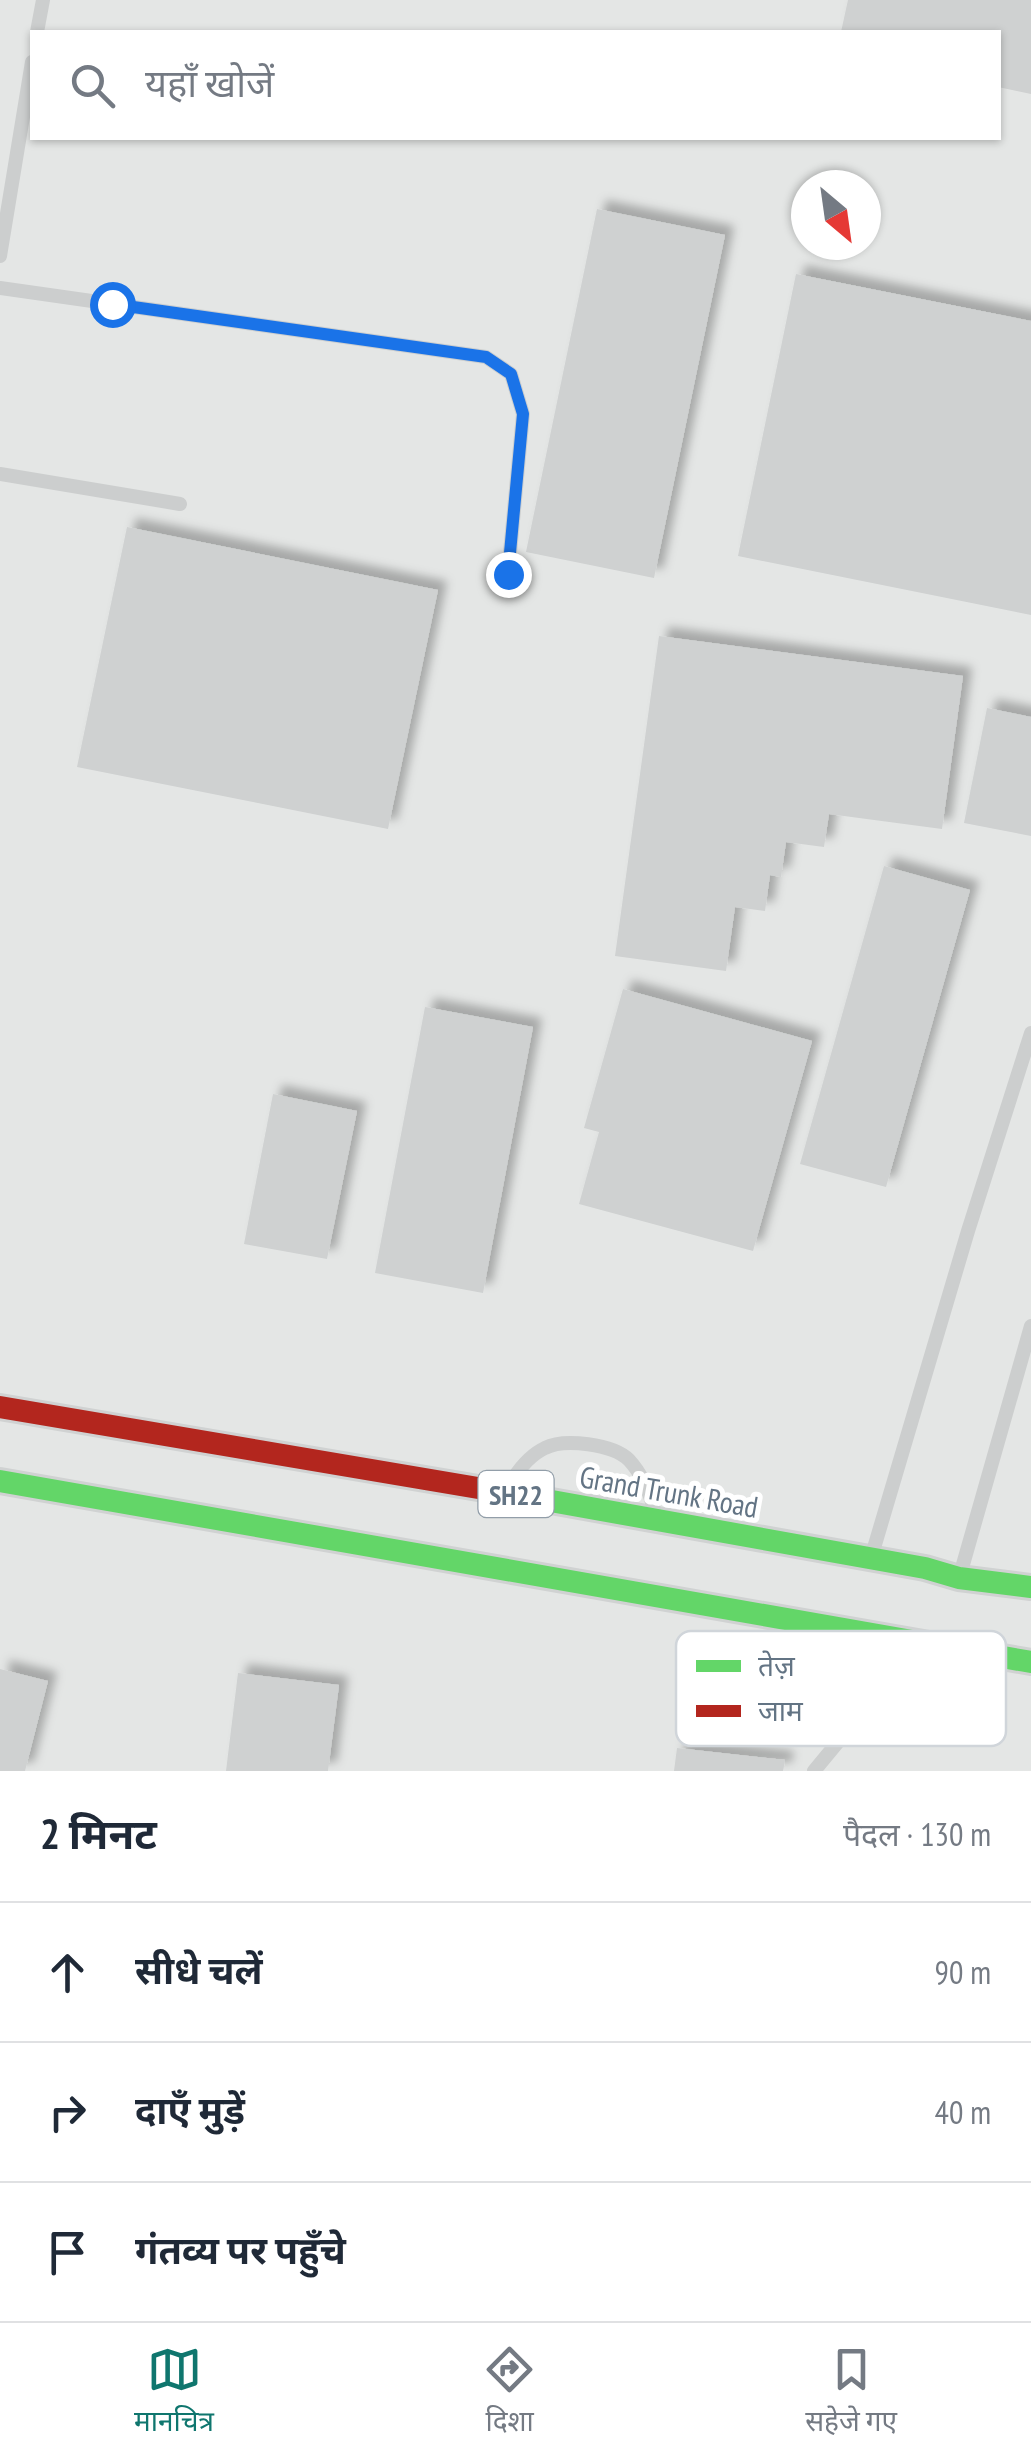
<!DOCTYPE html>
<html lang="hi">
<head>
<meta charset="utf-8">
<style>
	:root { --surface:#fff; --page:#f2f2f3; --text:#1f2937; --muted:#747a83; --line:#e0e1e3; --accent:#0f766e }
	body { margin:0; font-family:"PT Sans Narrow","Noto Sans Devanagari",sans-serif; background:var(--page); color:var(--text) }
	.compass { position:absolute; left:791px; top:170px; width:90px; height:90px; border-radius:50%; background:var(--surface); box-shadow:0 2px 8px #0004; rotate:151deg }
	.stop { position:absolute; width:30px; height:30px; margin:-22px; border:8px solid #1a73e8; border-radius:50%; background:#fff }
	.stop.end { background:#1a73e8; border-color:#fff; box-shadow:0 2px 10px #0008 }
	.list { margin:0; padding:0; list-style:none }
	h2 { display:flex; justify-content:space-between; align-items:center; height:130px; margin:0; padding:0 40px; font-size:42px }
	h2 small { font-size:32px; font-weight:400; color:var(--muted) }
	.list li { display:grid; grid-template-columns:65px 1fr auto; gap:30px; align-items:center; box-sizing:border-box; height:140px; padding:0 40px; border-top:2px solid var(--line) }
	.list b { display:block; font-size:38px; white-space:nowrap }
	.list em { font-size:32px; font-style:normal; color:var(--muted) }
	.icon { flex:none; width:55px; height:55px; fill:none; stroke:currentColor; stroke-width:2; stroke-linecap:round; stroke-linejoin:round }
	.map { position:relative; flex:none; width:1031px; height:1771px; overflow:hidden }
	.search { position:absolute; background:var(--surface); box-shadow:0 2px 8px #0004; left:30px; right:30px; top:30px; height:110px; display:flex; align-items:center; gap:25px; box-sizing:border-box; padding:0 35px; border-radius:0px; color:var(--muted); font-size:38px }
	.sheet { height:550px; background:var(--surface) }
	nav { display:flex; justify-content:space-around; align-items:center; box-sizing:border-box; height:140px; border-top:2px solid var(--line); background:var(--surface); font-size:28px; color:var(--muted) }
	nav a { display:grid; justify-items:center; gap:5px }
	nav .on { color:var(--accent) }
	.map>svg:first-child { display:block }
</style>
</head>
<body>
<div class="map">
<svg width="1031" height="1771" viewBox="0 0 1031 1771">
	<defs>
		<filter id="shadow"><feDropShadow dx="9" dy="-9" stdDeviation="5" flood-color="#0004"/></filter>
	</defs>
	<rect width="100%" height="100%" fill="#f4f5f3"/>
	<!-- built -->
	<path fill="#e4e6e5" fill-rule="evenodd" d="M0,0h1031v1771h-1031zM32,32h966v106h-966zM806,185h60v60h-60z"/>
	<!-- building -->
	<g fill="#cfd1d1" filter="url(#shadow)">
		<path d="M848,0h183v94l-33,-7v-55h-157z"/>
		<path d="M597,209l128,26 -71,343 -128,-26z"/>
		<path d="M796,274l235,47v294l-293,-59z"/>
		<path d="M127,527l311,63 -50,239 -311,-62z"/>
		<path d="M659,636l304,40 -21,153 -113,-15 -5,33 -38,-5 -5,35 -11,-2 -5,36 -30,-4 -9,64 -111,-15z"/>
		<path d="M987,708l44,9v119l-67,-13z"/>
		<path d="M884,866l86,24 -84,297 -86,-23z"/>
		<path d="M623,989l189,52 -59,210 -174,-47 20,-72 -15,-4z"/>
		<path d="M425,1007l108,20 -50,266 -108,-20z"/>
		<path d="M273,1094l84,17 -30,148 -83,-15z"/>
		<path d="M0,1669l48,12 -23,90h-25z"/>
		<path d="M238,1673l101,12 -11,86h-102z"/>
		<path d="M677,1748l108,12 -2,11h-109z"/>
	</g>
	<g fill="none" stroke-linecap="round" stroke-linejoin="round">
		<defs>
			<g id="fast">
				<path d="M0,1481l1031,181"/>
				<path d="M484,1489l441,79 34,10 72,9"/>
			</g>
			<path id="jam" d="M0,1407l484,82"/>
		</defs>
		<!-- fast casing -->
		<use href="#fast" stroke="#d0d2d2" stroke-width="28"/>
		<!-- jam casing -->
		<use href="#jam" stroke="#d0d2d2" stroke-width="28"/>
		<!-- lane -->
		<g stroke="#cccece" stroke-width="14">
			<path d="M37,32l6,-32"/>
			<path d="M0,256l32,-194"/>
			<path d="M0,288l486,69 25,17 12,40 -15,160"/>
			<path d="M0,474l180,30"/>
			<path d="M511,1482c8,-13 19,-27 34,-34 19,-10 68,-4 84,12 13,14 20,31 25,49"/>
			<path d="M874,1548l94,-317 63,-198"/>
			<path d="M962,1568l69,-242"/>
			<path d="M814,1771l38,-46 77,-68"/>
		</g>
		<!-- fast -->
		<use href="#fast" stroke="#63d668" stroke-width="22"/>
		<!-- jam -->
		<use href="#jam" stroke="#b3261e" stroke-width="22"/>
	</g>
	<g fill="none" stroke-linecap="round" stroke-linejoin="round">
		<!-- route -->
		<path stroke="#1a73e8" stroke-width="12" d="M112,304l374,53 25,17 12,40 -15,160"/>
	</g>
	<g text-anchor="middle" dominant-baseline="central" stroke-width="10" stroke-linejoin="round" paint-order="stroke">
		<!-- shield labels -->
		<rect fill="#fff" stroke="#929ea9" stroke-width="2.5" x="478.5" y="1471" width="75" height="46" rx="8"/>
		<g font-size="28" font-weight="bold" fill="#637484">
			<text x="516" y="1494">SH22</text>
		</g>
		<!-- street labels -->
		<g font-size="30" fill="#637484" stroke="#fff">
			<text transform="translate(669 1491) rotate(10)">Grand Trunk Road</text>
		</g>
	</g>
	<!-- legend -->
	<rect x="676" y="1631" width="330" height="115" rx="15" fill="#fff" stroke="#d0d5da" stroke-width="2.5"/>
	<rect x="696" y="1660" width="45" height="12" fill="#63d668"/>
	<rect x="696" y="1705" width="45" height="12" fill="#b3261e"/>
	<g font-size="28" fill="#637484">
		<text x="758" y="1676">तेज़</text>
		<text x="758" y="1721">जाम</text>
	</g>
</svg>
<svg class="compass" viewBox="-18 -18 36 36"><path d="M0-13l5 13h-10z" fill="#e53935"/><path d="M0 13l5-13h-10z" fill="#747a83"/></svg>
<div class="stop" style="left:112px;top:304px"></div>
<div class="stop end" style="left:508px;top:574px"></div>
<div class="search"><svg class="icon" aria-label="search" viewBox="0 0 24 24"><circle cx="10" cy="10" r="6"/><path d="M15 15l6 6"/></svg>यहाँ खोजें</div>
</div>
<section class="sheet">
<h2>2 मिनट<small>पैदल · 130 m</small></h2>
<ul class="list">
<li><svg class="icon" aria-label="ahead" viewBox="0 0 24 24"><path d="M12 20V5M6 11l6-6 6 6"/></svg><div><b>सीधे चलें</b></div><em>90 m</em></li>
<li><svg class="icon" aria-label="right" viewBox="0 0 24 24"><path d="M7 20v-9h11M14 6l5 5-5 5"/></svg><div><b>दाएँ मुड़ें</b></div><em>40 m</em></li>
<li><svg class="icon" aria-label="arrive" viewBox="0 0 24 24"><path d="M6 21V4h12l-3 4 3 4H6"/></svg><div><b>गंतव्य पर पहुँचे</b></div></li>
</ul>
</section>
<nav>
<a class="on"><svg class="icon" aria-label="map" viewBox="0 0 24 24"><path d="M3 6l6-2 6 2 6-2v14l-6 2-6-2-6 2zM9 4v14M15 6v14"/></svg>मानचित्र</a>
<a><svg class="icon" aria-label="directions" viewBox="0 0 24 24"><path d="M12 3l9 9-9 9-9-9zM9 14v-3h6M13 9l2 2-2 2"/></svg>दिशा</a>
<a><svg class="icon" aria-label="saved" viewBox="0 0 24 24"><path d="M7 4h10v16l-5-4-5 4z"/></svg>सहेजे गए</a>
</nav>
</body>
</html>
